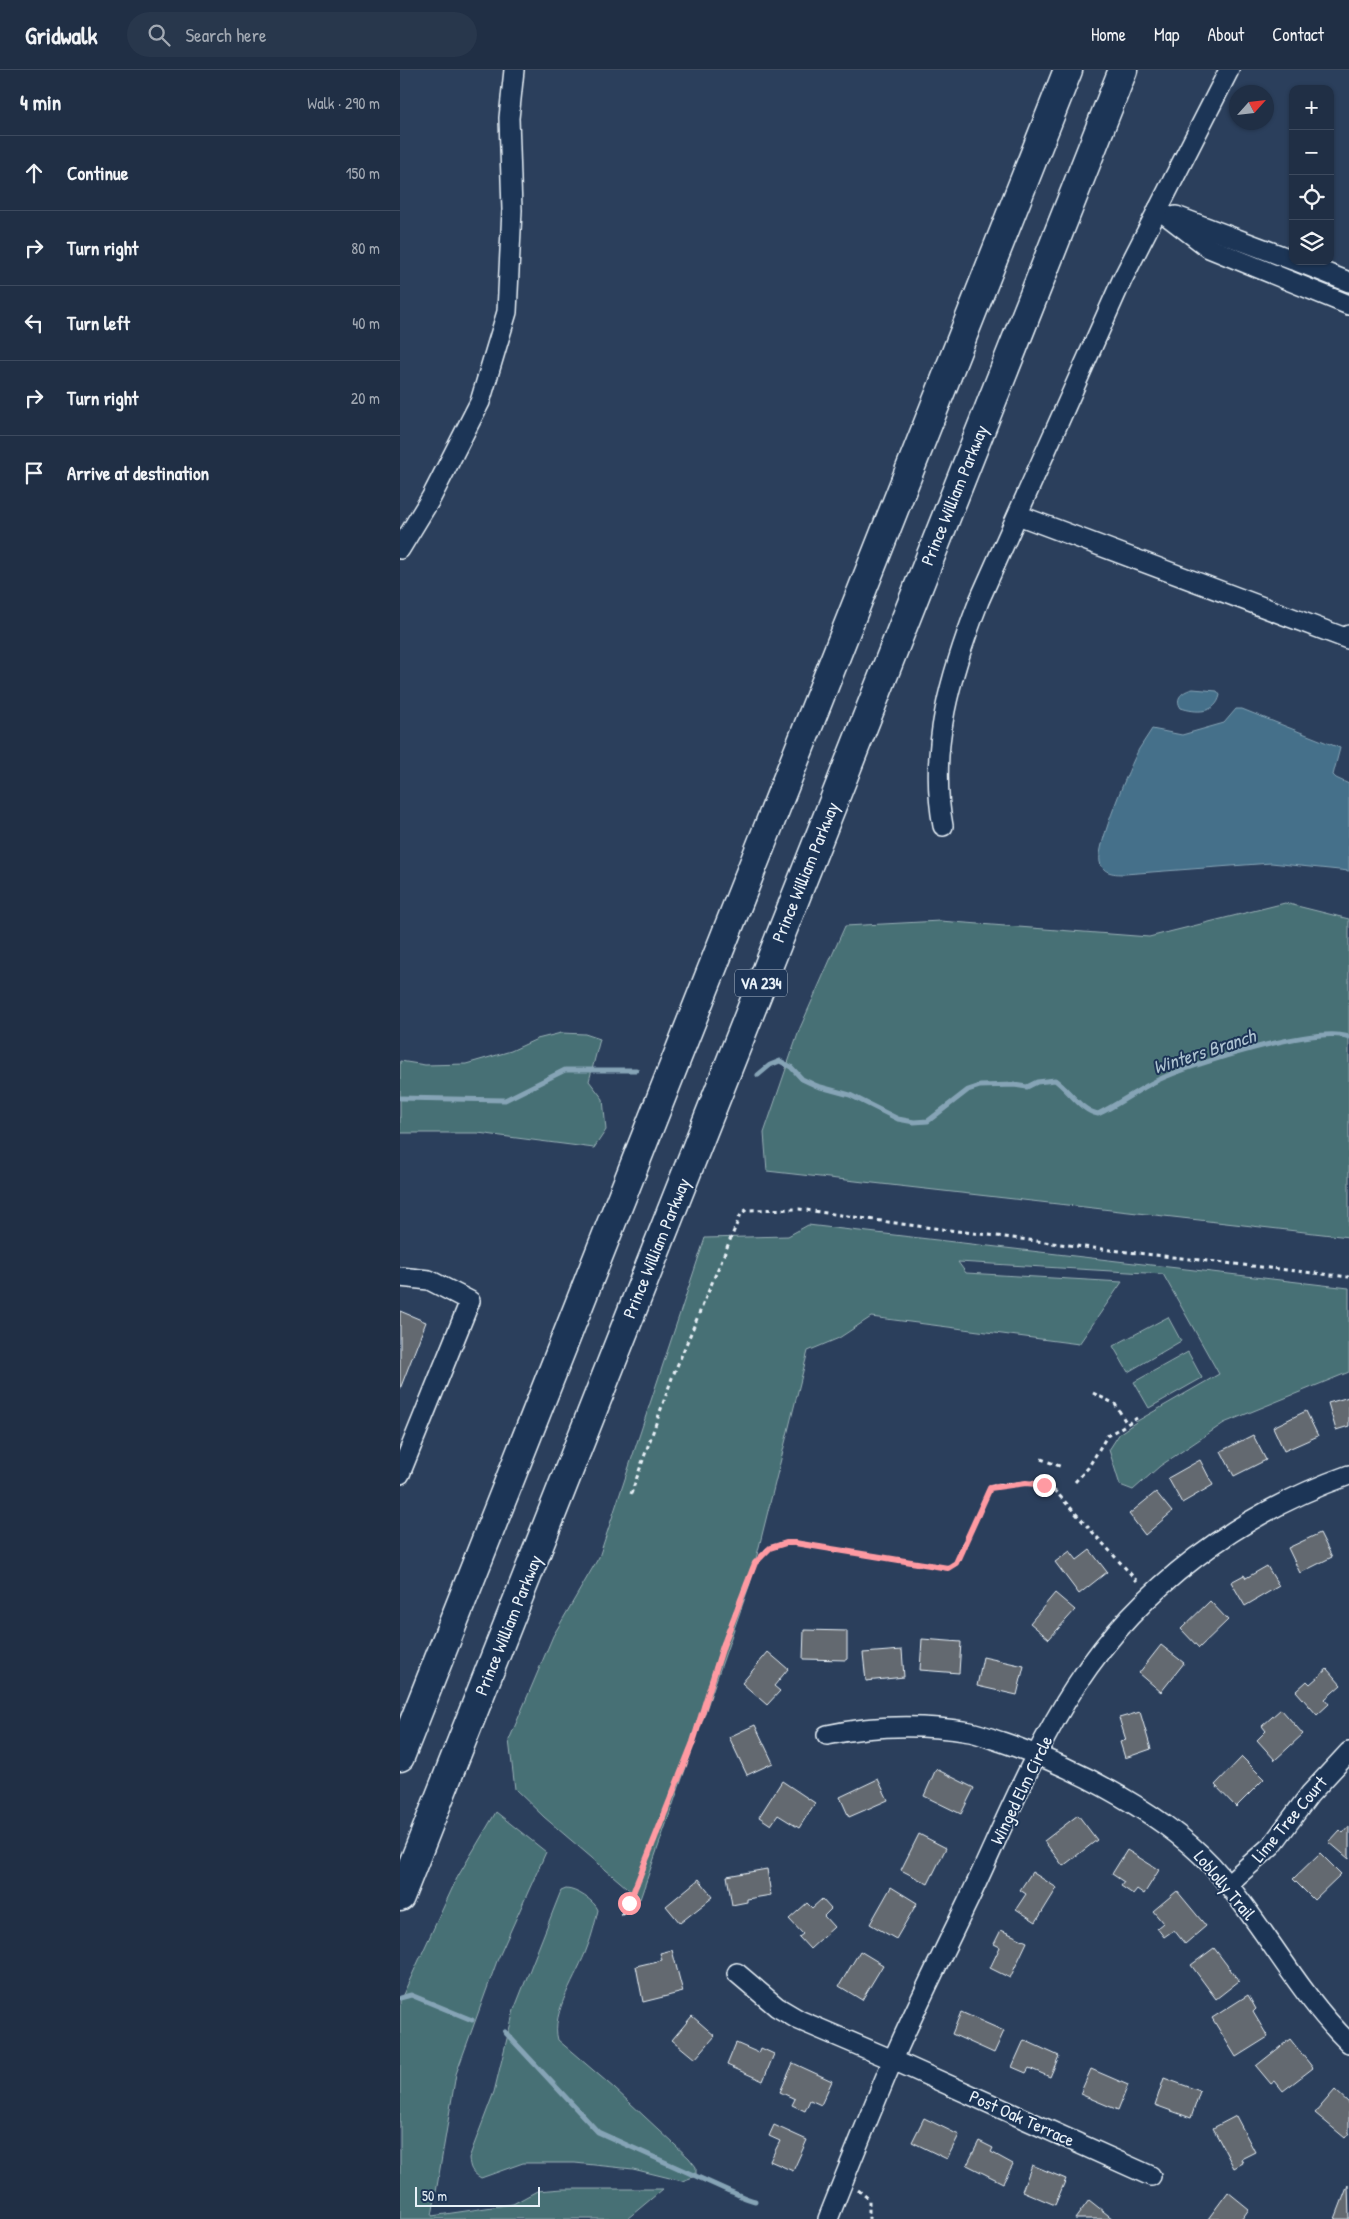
<!DOCTYPE html>
<html lang="en">
<head>
<meta charset="utf-8">
<style>
	:root { --surface:#202f45; --page:#28374c; --text:#f1f3f6; --muted:#a2a9b3; --line:#3d4a5e }
	body { margin:0; font-family:"Patrick Hand",sans-serif; background:var(--page); color:var(--text) }
	.controls { position:absolute; right:15px; top:15px; display:grid; overflow:hidden; border-radius:10px; box-shadow:0 1px 4px #0004 }
	.controls button { width:45px; height:45px; display:grid; place-items:center; padding:0; border:0; border-bottom:1px solid var(--line); background:var(--surface); color:var(--text); font:25px sans-serif }
	.compass { position:absolute; left:829px; top:15px; width:45px; height:45px; border-radius:50%; background:var(--surface); box-shadow:0 1px 4px #0004; rotate:63deg }
	.scale { position:absolute; left:15px; bottom:12px; width:125px; box-sizing:border-box; padding-left:5px; border:2px solid #e8f1f8; border-top:0; font-size:14px; line-height:18px; white-space:nowrap; color:#e8f1f8; -webkit-text-stroke:4px #1d3557; paint-order:stroke }
	.stop { position:absolute; width:15px; height:15px; margin:-11px; border:4px solid #ff9aa2; border-radius:50%; background:#fff }
	.stop.end { background:#ff9aa2; border-color:#fff; box-shadow:0 1px 5px #0008 }
	.list { margin:0; padding:0; list-style:none }
	h2 { display:flex; justify-content:space-between; align-items:center; height:65px; margin:0; padding:0 20px; font-size:21px }
	h2 small { font-size:16px; font-weight:400; color:var(--muted) }
	.list li { display:grid; grid-template-columns:32px 1fr auto; gap:15px; align-items:center; box-sizing:border-box; height:75px; padding:0 20px; border-top:1px solid var(--line) }
	.list b { display:block; font-size:19px; white-space:nowrap }
	.list em { font-size:16px; font-style:normal; color:var(--muted) }
	.icon { flex:none; width:28px; height:28px; fill:none; stroke:currentColor; stroke-width:2; stroke-linecap:round; stroke-linejoin:round }
	.map { position:relative; flex:none; width:949px; height:2149px; overflow:hidden }
	header { display:flex; align-items:center; gap:30px; box-sizing:border-box; height:70px; padding:0 25px; background:var(--surface); border-bottom:1px solid var(--line) }
	header strong { font-size:24px }
	nav { display:flex; gap:28px; margin-inline-start:auto; font-size:18px }
	.search { width:350px; height:45px; background:var(--page); display:flex; align-items:center; gap:12px; box-sizing:border-box; padding:0 18px; border-radius:28px; color:var(--muted); font-size:19px }
	main { display:flex }
	aside { flex:1; background:var(--surface) }
	.map>svg:first-child { display:block }
</style>
</head>
<body>
<header>
<strong>Gridwalk</strong>
<div class="search"><svg class="icon" aria-label="search" viewBox="0 0 24 24"><circle cx="10" cy="10" r="6"/><path d="M15 15l6 6"/></svg>Search here</div>
<nav><a>Home</a><a>Map</a><a>About</a><a>Contact</a></nav>
</header>
<main>
<aside>
<h2>4 min<small>Walk · 290 m</small></h2>
<ul class="list">
<li><svg class="icon" aria-label="ahead" viewBox="0 0 24 24"><path d="M12 20V5M6 11l6-6 6 6"/></svg><div><b>Continue</b></div><em>150 m</em></li>
<li><svg class="icon" aria-label="right" viewBox="0 0 24 24"><path d="M7 20v-9h11M14 6l5 5-5 5"/></svg><div><b>Turn right</b></div><em>80 m</em></li>
<li><svg class="icon" aria-label="left" viewBox="0 0 24 24"><path d="M17 20v-9H6M10 6l-5 5 5 5"/></svg><div><b>Turn left</b></div><em>40 m</em></li>
<li><svg class="icon" aria-label="right" viewBox="0 0 24 24"><path d="M7 20v-9h11M14 6l5 5-5 5"/></svg><div><b>Turn right</b></div><em>20 m</em></li>
<li><svg class="icon" aria-label="arrive" viewBox="0 0 24 24"><path d="M6 21V4h12l-3 4 3 4H6"/></svg><div><b>Arrive at destination</b></div></li>
</ul>
</aside>
<div class="map">
<svg width="949" height="2149" viewBox="0 0 949 2149">
	<rect width="100%" height="100%" fill="#2b3f5c"/>
	<filter id="ink" filterUnits="userSpaceOnUse"><feTurbulence type="fractalNoise" baseFrequency=".02" numOctaves="2"/><feDisplacementMap in="SourceGraphic" scale="10" xChannelSelector="R" yChannelSelector="G"/><feConvolveMatrix kernelMatrix="1 2 1 2 8 2 1 2 1" color-interpolation-filters="sRGB"/></filter>
	<g filter="url(#ink)">
		<!-- green -->
		<g fill="#476f74" stroke="#98b0b6">
			<path d="M885,833l64,16v318l-582,-66 -3,-38 36,-105 45,-102 95,-5 209,16z"/>
			<path d="M161,963l24,1 15,5 -11,42 14,18 3,31 -12,18 -116,-15h-78v-72l25,4 41,-1 45,-13 26,-12z"/>
			<path d="M408,1155l541,63v84l-125,51 -64,43 -27,24 -13,-5 -11,-35 11,-17 19,-13 80,-46 -56,-100 -205,-12 8,11 156,9 -43,62 -208,-27 -32,21 -31,13 -58,232 -110,316 -96,-82 -29,-28 -6,-49 44,-104 46,-79 106,-319 83,-2z"/>
			<path d="M768,1247l13,24 -53,31 -15,-26z"/>
			<path d="M788,1282l14,26 -53,30 -15,-26z"/>
			<path d="M96,1742l50,40 -49,109 -41,113 -24,142 81,-12 24,-13 26,-2h100l-36,30h-227v-218l57,-123z"/>
			<path d="M166,1819c10,0 29,12 32,21 -3,13 -6,26 -11,38 -9,26 -37,65 -29,92l56,48 75,70 7,9v9l-14,5 -49,-12 -58,-6h-52l-42,15c-10,-6 -11,-10 -12,-20l25,-66 20,-82 45,-114 2,-5z"/>
		</g>
		<!-- water -->
		<g fill="#44708a" stroke="#86a4b6">
			<path d="M793,619l24,2 3,4c-4,19 -24,18 -39,13 -7,-10 2,-17 12,-19z"/>
			<path d="M836,639h6l98,39 -7,27 3,3 13,6v87l-78,-8 -146,11c-10,0 -22,0 -25,-12 -4,-16 30,-96 39,-113 4,-7 9,-13 13,-20l30,6 42,-12z"/>
		</g>
		<g fill="none" stroke-linecap="round" stroke-linejoin="round">
			<!-- stream -->
			<g stroke="#86a4b6" stroke-width="5">
				<path d="M358,1005l12,-10 10,-4 11,6 11,12 15,7 33,9 48,24 16,3 14,-1 40,-31 12,-4 34,-1 13,2 10,-5 18,-2c15,11 26,31 43,34 21,-10 39,-24 60,-34 33,-16 159,-55 191,-43"/>
				<path d="M0,1028l105,2 60,-30h71"/>
				<path d="M0,1928l11,-3 61,25"/>
				<path d="M105,1962l93,100 131,59c9,3 16,8 26,10"/>
			</g>
		</g>
		<!-- building -->
		<g fill="#64696f" stroke="#e8f1f8">
			<path d="M0,1241l26,11 -26,67z"/>
			<path d="M949,1327v29l-13,4 -8,-27z"/>
			<path d="M906,1341l12,25 -34,15 -11,-24z"/>
			<path d="M853,1365l13,25 -32,16 -13,-25z"/>
			<path d="M800,1390l13,25 -31,18 -14,-25z"/>
			<path d="M756,1422l16,20 -27,23 -16,-21z"/>
			<path d="M920,1463l12,24 -32,16 -12,-25z"/>
			<path d="M690,1480l17,22 -28,22 -24,-32 15,-11 7,9z"/>
			<path d="M867,1496l12,20 -34,20 -14,-24 13,-7 2,3z"/>
			<path d="M655,1523l20,17 -26,29 -19,-16z"/>
			<path d="M810,1531l18,19 -29,28 -18,-19z"/>
			<path d="M404,1560l43,1v29l-44,-1z"/>
			<path d="M522,1569l39,3 -2,31 -39,-3z"/>
			<path d="M761,1575l23,18 -23,29 -22,-19z"/>
			<path d="M502,1580l2,27 -38,4 -3,-28z"/>
			<path d="M368,1582l20,17 -14,17 6,5 -13,14 -25,-22z"/>
			<path d="M583,1587l41,9 -7,29 -40,-9z"/>
			<path d="M927,1599l14,16 -16,14 4,5 -12,11 -21,-24 11,-10 3,3z"/>
			<path d="M881,1639l22,25 -28,26 -18,-20 9,-9 -4,-5z"/>
			<path d="M740,1642l11,37 -26,9 -5,-16 6,-2 -7,-22z"/>
			<path d="M355,1655l18,38 -26,12 -18,-38z"/>
			<path d="M842,1687l22,22 -28,28 -21,-22z"/>
			<path d="M536,1699l38,19 -13,26 -37,-18z"/>
			<path d="M478,1709l10,21 -39,17 -9,-20z"/>
			<path d="M382,1711l33,22 -16,25 -21,-13 -7,10 -12,-8z"/>
			<path d="M678,1745l19,25 -34,26 -19,-25z"/>
			<path d="M949,1756v33l-20,-17 11,-12 3,3z"/>
			<path d="M519,1764l27,14 -18,36 -27,-14z"/>
			<path d="M727,1780l32,20 -15,24 -7,-5 -4,5 -12,-8 3,-4 -12,-8z"/>
			<path d="M920,1783l21,21 -27,26 -21,-21z"/>
			<path d="M367,1799l4,26 -24,4v3l-15,3 -5,-29z"/>
			<path d="M632,1802l25,16 -21,34 -20,-13 10,-15 -6,-4z"/>
			<path d="M299,1809l14,18 -33,26 -14,-17z"/>
			<path d="M491,1817l26,16 -21,36 -26,-15z"/>
			<path d="M777,1821l29,35 -21,18 -11,-14 -10,7 -7,-9 6,-5 -10,-12z"/>
			<path d="M422,1829l9,10 -7,7 10,11 -24,22 -11,-12 4,-3 -14,-15 18,-16 5,5z"/>
			<path d="M601,1860l26,12 -17,36 -20,-10 10,-21 -6,-3z"/>
			<path d="M814,1878l25,33 -23,18 -25,-34z"/>
			<path d="M272,1880l11,42 -40,10 -7,-36 26,-6 -2,-7z"/>
			<path d="M460,1881l23,14 -21,35 -23,-14z"/>
			<path d="M848,1925l8,14 -3,3 15,25 -32,20 -24,-39z"/>
			<path d="M561,1942l43,19 -10,22 -42,-19z"/>
			<path d="M292,1946l23,20 -20,23 -23,-19z"/>
			<path d="M890,1969l23,29 -30,23 -8,-10 -4,3 -15,-18z"/>
			<path d="M624,1970l35,16 -9,21 -21,-9 -3,5 -14,-6z"/>
			<path d="M336,1973l23,10 2,-5 13,6 -11,27 -36,-16z"/>
			<path d="M393,1993l39,18 -11,24 -11,-5 -5,11 -13,-6 3,-6 -15,-7z"/>
			<path d="M691,1999l37,16 -10,25 -38,-16z"/>
			<path d="M764,2008l36,13 -9,27 -36,-13z"/>
			<path d="M935,2020l14,13v30l-4,5 -30,-25z"/>
			<path d="M836,2046l19,36 -14,7 2,4 -9,5 -21,-40z"/>
			<path d="M524,2048l35,17 -12,24 -35,-17z"/>
			<path d="M374,2055l33,15 -14,31 -23,-10 10,-20 -11,-5z"/>
			<path d="M579,2071l14,7 -2,4 22,12 -10,19 -36,-18z"/>
			<path d="M632,2095l34,14 -11,26 -33,-14z"/>
			<path d="M948,2115l1,34h-14z"/>
			<path d="M828,2122l21,17 -7,10h-34z"/>
			<path d="M689,2130l24,19h-38z"/>
		</g>
		<g fill="none" stroke-linecap="round" stroke-linejoin="round">
			<defs>
				<g id="minor">
					<path d="M758,139l51,39 140,57"/>
					<path d="M776,146l117,44"/>
					<path d="M896,191l53,21"/>
					<path d="M618,445l330,124 1,-4"/>
					<path d="M0,479l31,-51 49,-96 27,-90 5,-102 -3,-92 5,-48"/>
					<path d="M543,756c-15,-78 8,-153 36,-225l143,-321 107,-210"/>
					<path d="M0,1207l29,3 41,21 -70,173"/>
					<path d="M427,1665c48,-10 94,-11 143,-3 11,2 22,7 32,10 71,24 170,75 218,133 46,54 78,118 129,168"/>
					<path d="M828,1814l44,-39 38,-51 39,-42"/>
					<path d="M337,1903l40,34 22,13 94,40 258,116"/>
					<path d="M428,2149c21,-53 42,-105 64,-157 24,-55 51,-109 77,-163 34,-72 64,-148 108,-215 64,-98 162,-170 272,-209"/>
				</g>
				<g id="highway">
					<path d="M0,1687l668,-1687"/>
					<path d="M0,1827l723,-1827"/>
				</g>
			</defs>
			<!-- minor casing -->
			<use href="#minor" stroke="#e8f1f8" stroke-width="22"/>
			<!-- highway casing -->
			<use href="#highway" stroke="#e8f1f8" stroke-width="31"/>
			<!-- path -->
			<g stroke="#e8f1f8" stroke-width="3" stroke-dasharray="4 4" stroke-linecap="butt">
				<path d="M693,1323l22,11 12,20"/>
				<path d="M641,1389l21,8"/>
				<path d="M675,1412l13,-14 19,-32 30,-18"/>
				<path d="M231,1424l41,-116 69,-164 5,-4 53,-1 110,16 175,22 265,30"/>
				<path d="M222,1845l12,-23 59,-150 30,-97 32,-82 14,-15 12,-4 14,-1 153,25 8,-5 34,-75 4,-2c21,-2 46,-8 63,7l80,88"/>
				<path d="M458,2120l11,9v20"/>
			</g>
			<!-- minor -->
			<use href="#minor" stroke="#1d3557" stroke-width="19"/>
			<!-- highway -->
			<use href="#highway" stroke="#1d3557" stroke-width="28"/>
		</g>
	</g>
	<g fill="none" stroke-linecap="round" stroke-linejoin="round" filter="url(#ink)">
		<!-- route -->
		<path stroke="#ff9aa2" stroke-width="6" d="M229,1833l64,-161 30,-96 32,-83 15,-15 16,-5h9l153,25 8,-5 34,-75 36,-5 18,2"/>
	</g>
	<g text-anchor="middle" dominant-baseline="central" stroke-width="4" stroke-linejoin="round" paint-order="stroke">
		<!-- shield labels -->
		<rect fill="#1d3557" stroke="#abb9c8" stroke-width="1" x="335" y="899.5" width="52" height="27" rx="4"/>
		<g font-size="16" font-weight="bold" fill="#e8f1f8">
			<text x="361" y="913">VA 234</text>
		</g>
		<!-- street labels -->
		<g font-size="18" fill="#e8f1f8" stroke="#1d3557">
			<text transform="translate(554 425) rotate(-68)">Prince William Parkway</text>
			<text transform="translate(405 802) rotate(-68)">Prince William Parkway</text>
			<text transform="translate(256 1178) rotate(-68)">Prince William Parkway</text>
			<text transform="translate(108 1555) rotate(-68)">Prince William Parkway</text>
			<text transform="translate(621 1720) rotate(-64)">Winged Elm Circle</text>
			<text transform="translate(889 1749) rotate(-50)">Lime Tree Court</text>
			<text transform="translate(825 1815) rotate(50)">Loblolly Trail</text>
			<text transform="translate(622 2048) rotate(24)">Post Oak Terrace</text>
		</g>
		<!-- water labels -->
		<g font-size="19" font-style="italic" fill="#afc4d2" stroke="#1d3557">
			<text transform="translate(804 981) rotate(-18)">Winters Branch</text>
		</g>
	</g>
</svg>
<div class="controls">
<button>+</button>
<button>−</button>
<button><svg class="icon" aria-label="locate" viewBox="0 0 24 24"><circle cx="12" cy="12" r="6"/><path d="M12 2v4M12 18v4M2 12h4M18 12h4"/></svg></button>
<button><svg class="icon" aria-label="layers" viewBox="0 0 24 24"><path d="M12 4l9 5-9 5-9-5zM3 14l9 5 9-5"/></svg></button>
</div>
<svg class="compass" viewBox="-18 -18 36 36"><path d="M0-13l5 13h-10z" fill="#e53935"/><path d="M0 13l5-13h-10z" fill="#a2a9b3"/></svg>
<div class="scale">50 m</div>
<div class="stop" style="left:229px;top:1833px"></div>
<div class="stop end" style="left:644px;top:1415px"></div>
</div>
</main>
</body>
</html>
